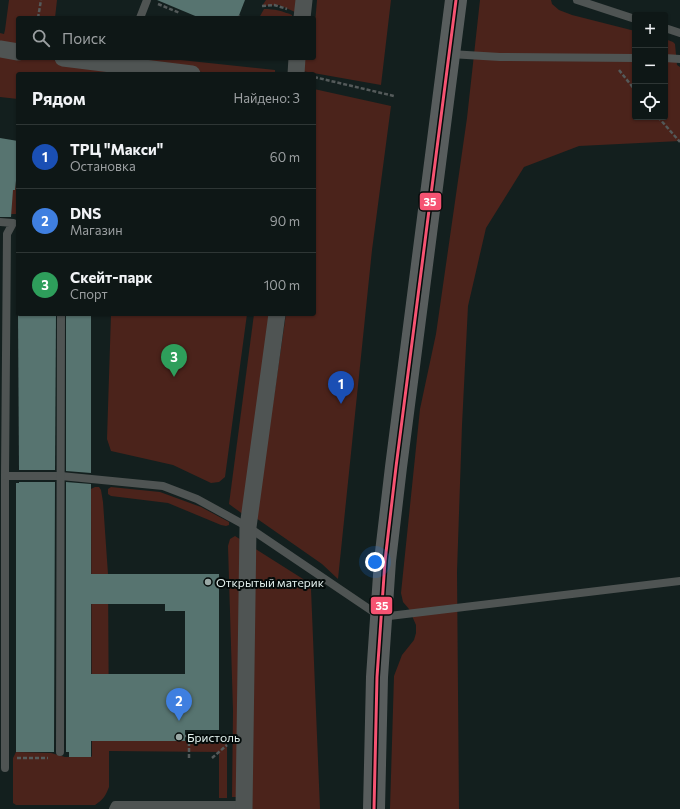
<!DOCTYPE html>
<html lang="ru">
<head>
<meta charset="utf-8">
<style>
	:root { --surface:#0e1716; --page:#1c2423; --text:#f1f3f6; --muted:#9b9fa1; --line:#2e3635; --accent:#0f766e }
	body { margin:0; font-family:Commissioner,sans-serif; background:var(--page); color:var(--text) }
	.controls { position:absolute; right:12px; top:12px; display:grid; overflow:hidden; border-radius:4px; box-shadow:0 1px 3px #0004 }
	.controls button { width:36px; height:36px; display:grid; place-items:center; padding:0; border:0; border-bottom:1px solid var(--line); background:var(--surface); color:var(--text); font:20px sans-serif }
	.you { position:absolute; left:375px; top:562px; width:14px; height:14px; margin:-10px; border:3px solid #fff; border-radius:50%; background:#1a73e8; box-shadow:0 0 0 6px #1a73e833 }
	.badge { display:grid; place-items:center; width:26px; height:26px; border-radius:50%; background:var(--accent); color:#fff; font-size:13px; font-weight:700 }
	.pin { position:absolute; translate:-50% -33px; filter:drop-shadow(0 1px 2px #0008) }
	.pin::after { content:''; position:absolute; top:21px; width:14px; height:12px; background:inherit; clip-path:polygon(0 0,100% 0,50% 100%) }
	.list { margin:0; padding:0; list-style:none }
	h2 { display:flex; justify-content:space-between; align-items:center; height:52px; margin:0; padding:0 16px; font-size:17px }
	h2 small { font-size:13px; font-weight:400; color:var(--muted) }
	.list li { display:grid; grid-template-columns:26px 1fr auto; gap:12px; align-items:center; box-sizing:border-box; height:64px; padding:0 16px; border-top:1px solid var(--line) }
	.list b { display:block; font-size:15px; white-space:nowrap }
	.list p { margin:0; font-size:13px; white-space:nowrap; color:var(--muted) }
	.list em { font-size:13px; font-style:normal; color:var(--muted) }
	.icon { flex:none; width:22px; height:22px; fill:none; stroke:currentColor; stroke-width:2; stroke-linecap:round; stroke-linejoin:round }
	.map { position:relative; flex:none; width:680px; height:809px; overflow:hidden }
	.search { position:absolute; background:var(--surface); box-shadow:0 1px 3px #0004; left:16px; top:16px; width:300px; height:44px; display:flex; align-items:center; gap:10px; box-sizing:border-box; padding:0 14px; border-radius:4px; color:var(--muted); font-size:15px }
	.panel { position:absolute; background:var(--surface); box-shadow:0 1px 3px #0004; left:16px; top:72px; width:300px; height:244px; border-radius:4px }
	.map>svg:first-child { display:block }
</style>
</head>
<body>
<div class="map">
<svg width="680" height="809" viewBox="0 0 680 809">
	<rect width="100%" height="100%" fill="#131f1e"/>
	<!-- green -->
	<g fill="#4b231b">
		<path d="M9,0h48l-2,18h-37v30l-18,-3v-12l4,1 1,-4z"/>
		<path d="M266,0h30l-1,12 -16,-7 -17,1z"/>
		<path d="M317,0h74l-10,85 -79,-14 2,-13h10v-22z"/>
		<path d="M480,0h71l1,4 7,6 13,5 63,16v86h30v-78l8,3 2,2 2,21 3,2v74l-101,5 -55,21 -38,61 -18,78 -6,119 -5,147 2,237h-69l4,-133 8,-21 12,-15 2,-7v-8l-7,-16 -6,-7 -2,-9 19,-184 16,-75 31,-216z"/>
		<path d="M264,9c11,0 18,2 28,6v3h-33z"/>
		<path d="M0,53l18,5h19l130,16h-149v25l-18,-2z"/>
		<path d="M143,58h19l113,12v4h-54l-75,-8 -3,-6z"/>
		<path d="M314,89l77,17 -19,144 -34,329 -16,-15 -66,-46 30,-204h28z"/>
		<path d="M18,162v52h-7l1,-16 -12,-1v-9l15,2z"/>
		<path d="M111,314h136l-22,163 -6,5 -8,1 -38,-18 -62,-14 -4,-12z"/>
		<path d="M254,314h17l-27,201 -15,-11z"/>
		<path d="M95,487h4l2,3 2,12 5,72 1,167h81l1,-4h36v61h-8v-46l-110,-1v36c-3,8 -6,13 -14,18h-79l-3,-2v-45l3,-6 35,1 14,4h26l1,-1 -1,-267z"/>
		<path d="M111,487l49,5 41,15 28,15v3l-3,1 -5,-1 -53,-22 -57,-7 -3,-2v-5z"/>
		<path d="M235,536l68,43 8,10 9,220h-83l-1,-12h-4l1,-86 -5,-165 2,-7z"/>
	</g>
	<!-- building -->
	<g fill="#577470" fill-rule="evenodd">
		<path d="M157,0h88l-7,18h-38z"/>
		<path d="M0,138l18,3v21l-3,28h-2l-2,27h-11z"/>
		<path d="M18,314h38l-1,156h-36z"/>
		<path d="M66,314h25v159l-25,-2z"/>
		<path d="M19,482h36l-1,270h-38v-269h3z"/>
		<path d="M66,482l25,2v90h128v156h-34v11h-94v16h-22v-5h-3zM91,604h74v7h20v63h-94z"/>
	</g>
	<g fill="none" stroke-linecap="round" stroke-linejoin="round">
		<!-- path -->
		<g stroke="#545a5a" stroke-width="2.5" stroke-dasharray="4 2" stroke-linecap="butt">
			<path d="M158,4l22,9"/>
			<path d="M262,6l12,-1 13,4"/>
			<path d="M238,16l4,2"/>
			<path d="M38,18l3,-18"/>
			<path d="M619,70l16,20"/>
			<path d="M314,77l80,19"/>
			<path d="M658,117l22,25"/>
			<path d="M185,736h43"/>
			<path d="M17,758h31"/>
			<path d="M189,758v-22"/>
			<path d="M212,758l15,-13"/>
		</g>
		<!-- service -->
		<g stroke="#4f5453" stroke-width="8">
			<path d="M577,0l58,19"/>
			<path d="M140,18l7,-18"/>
			<path d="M665,28l15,5"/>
			<path d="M450,54l50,3 135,1"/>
			<path d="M665,58l15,1"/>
			<path d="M0,222l13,1 -6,11 -2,242v292"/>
			<path d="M5,476h56l102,10 34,13 51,28 133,90 299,-36"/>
			<path d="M60,752l1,-438"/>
			<path d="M113,809l2,-4h129"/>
		</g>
		<!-- minor -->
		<g stroke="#4f5453" stroke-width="17">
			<path d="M302,18l2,-18"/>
			<path d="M0,49l18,3"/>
			<path d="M63,58l129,16"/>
			<path d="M296,74l1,-16"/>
			<path d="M244,809l4,-282 29,-213"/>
		</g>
		<!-- primary -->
		<path stroke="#585d5d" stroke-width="22" d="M374,809l3,-132 8,-116 11,-94 60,-467"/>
		<defs>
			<path id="bus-1" d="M374,809l3,-132 8,-116 11,-94 60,-467"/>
		</defs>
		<!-- bus-1 casing -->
		<use href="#bus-1" stroke="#040b0a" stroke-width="6"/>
		<!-- bus-1 -->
		<use href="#bus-1" stroke="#f65372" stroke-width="3"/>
	</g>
	<!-- markers -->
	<g fill="#9aa8a5" stroke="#040b0a" stroke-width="1.5">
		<circle cx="208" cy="582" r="4"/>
		<circle cx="179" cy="737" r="4"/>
	</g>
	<g text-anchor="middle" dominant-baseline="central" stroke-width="4" stroke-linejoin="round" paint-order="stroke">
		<!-- poi labels -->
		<g font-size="12" fill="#e3f1ee" stroke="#040b0a" text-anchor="start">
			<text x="216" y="582">Открытый материк</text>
			<text x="187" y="737">Бристоль</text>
		</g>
	</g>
	<g stroke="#040b0a" stroke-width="1.5">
		<rect x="419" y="192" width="23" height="19" rx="4" fill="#f65372"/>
		<rect x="370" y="596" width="23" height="19" rx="4" fill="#f65372"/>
	</g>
	<g font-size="11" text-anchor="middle" font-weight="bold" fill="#fff">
		<text x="430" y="206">35</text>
		<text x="382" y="610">35</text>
	</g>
</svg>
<div class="controls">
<button>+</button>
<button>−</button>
<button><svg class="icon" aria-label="locate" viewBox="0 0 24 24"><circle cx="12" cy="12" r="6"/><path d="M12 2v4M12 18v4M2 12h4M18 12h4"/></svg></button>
</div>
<div class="you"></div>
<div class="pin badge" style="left:341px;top:404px;background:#1a4fb4">1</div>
<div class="pin badge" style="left:179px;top:721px;background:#3f7fe0">2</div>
<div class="pin badge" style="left:174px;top:377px;background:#2e9e5b">3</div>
<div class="search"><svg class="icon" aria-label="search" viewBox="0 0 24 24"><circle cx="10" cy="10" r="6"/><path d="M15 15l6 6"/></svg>Поиск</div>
<section class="panel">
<h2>Рядом<small>Найдено: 3</small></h2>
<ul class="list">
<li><span class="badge" style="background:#1a4fb4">1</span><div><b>ТРЦ &quot;Макси&quot;</b><p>Остановка</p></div><em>60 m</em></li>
<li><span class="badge" style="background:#3f7fe0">2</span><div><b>DNS</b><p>Магазин</p></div><em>90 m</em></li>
<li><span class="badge" style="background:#2e9e5b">3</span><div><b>Скейт-парк</b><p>Спорт</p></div><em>100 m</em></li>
</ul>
</section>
</div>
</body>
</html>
